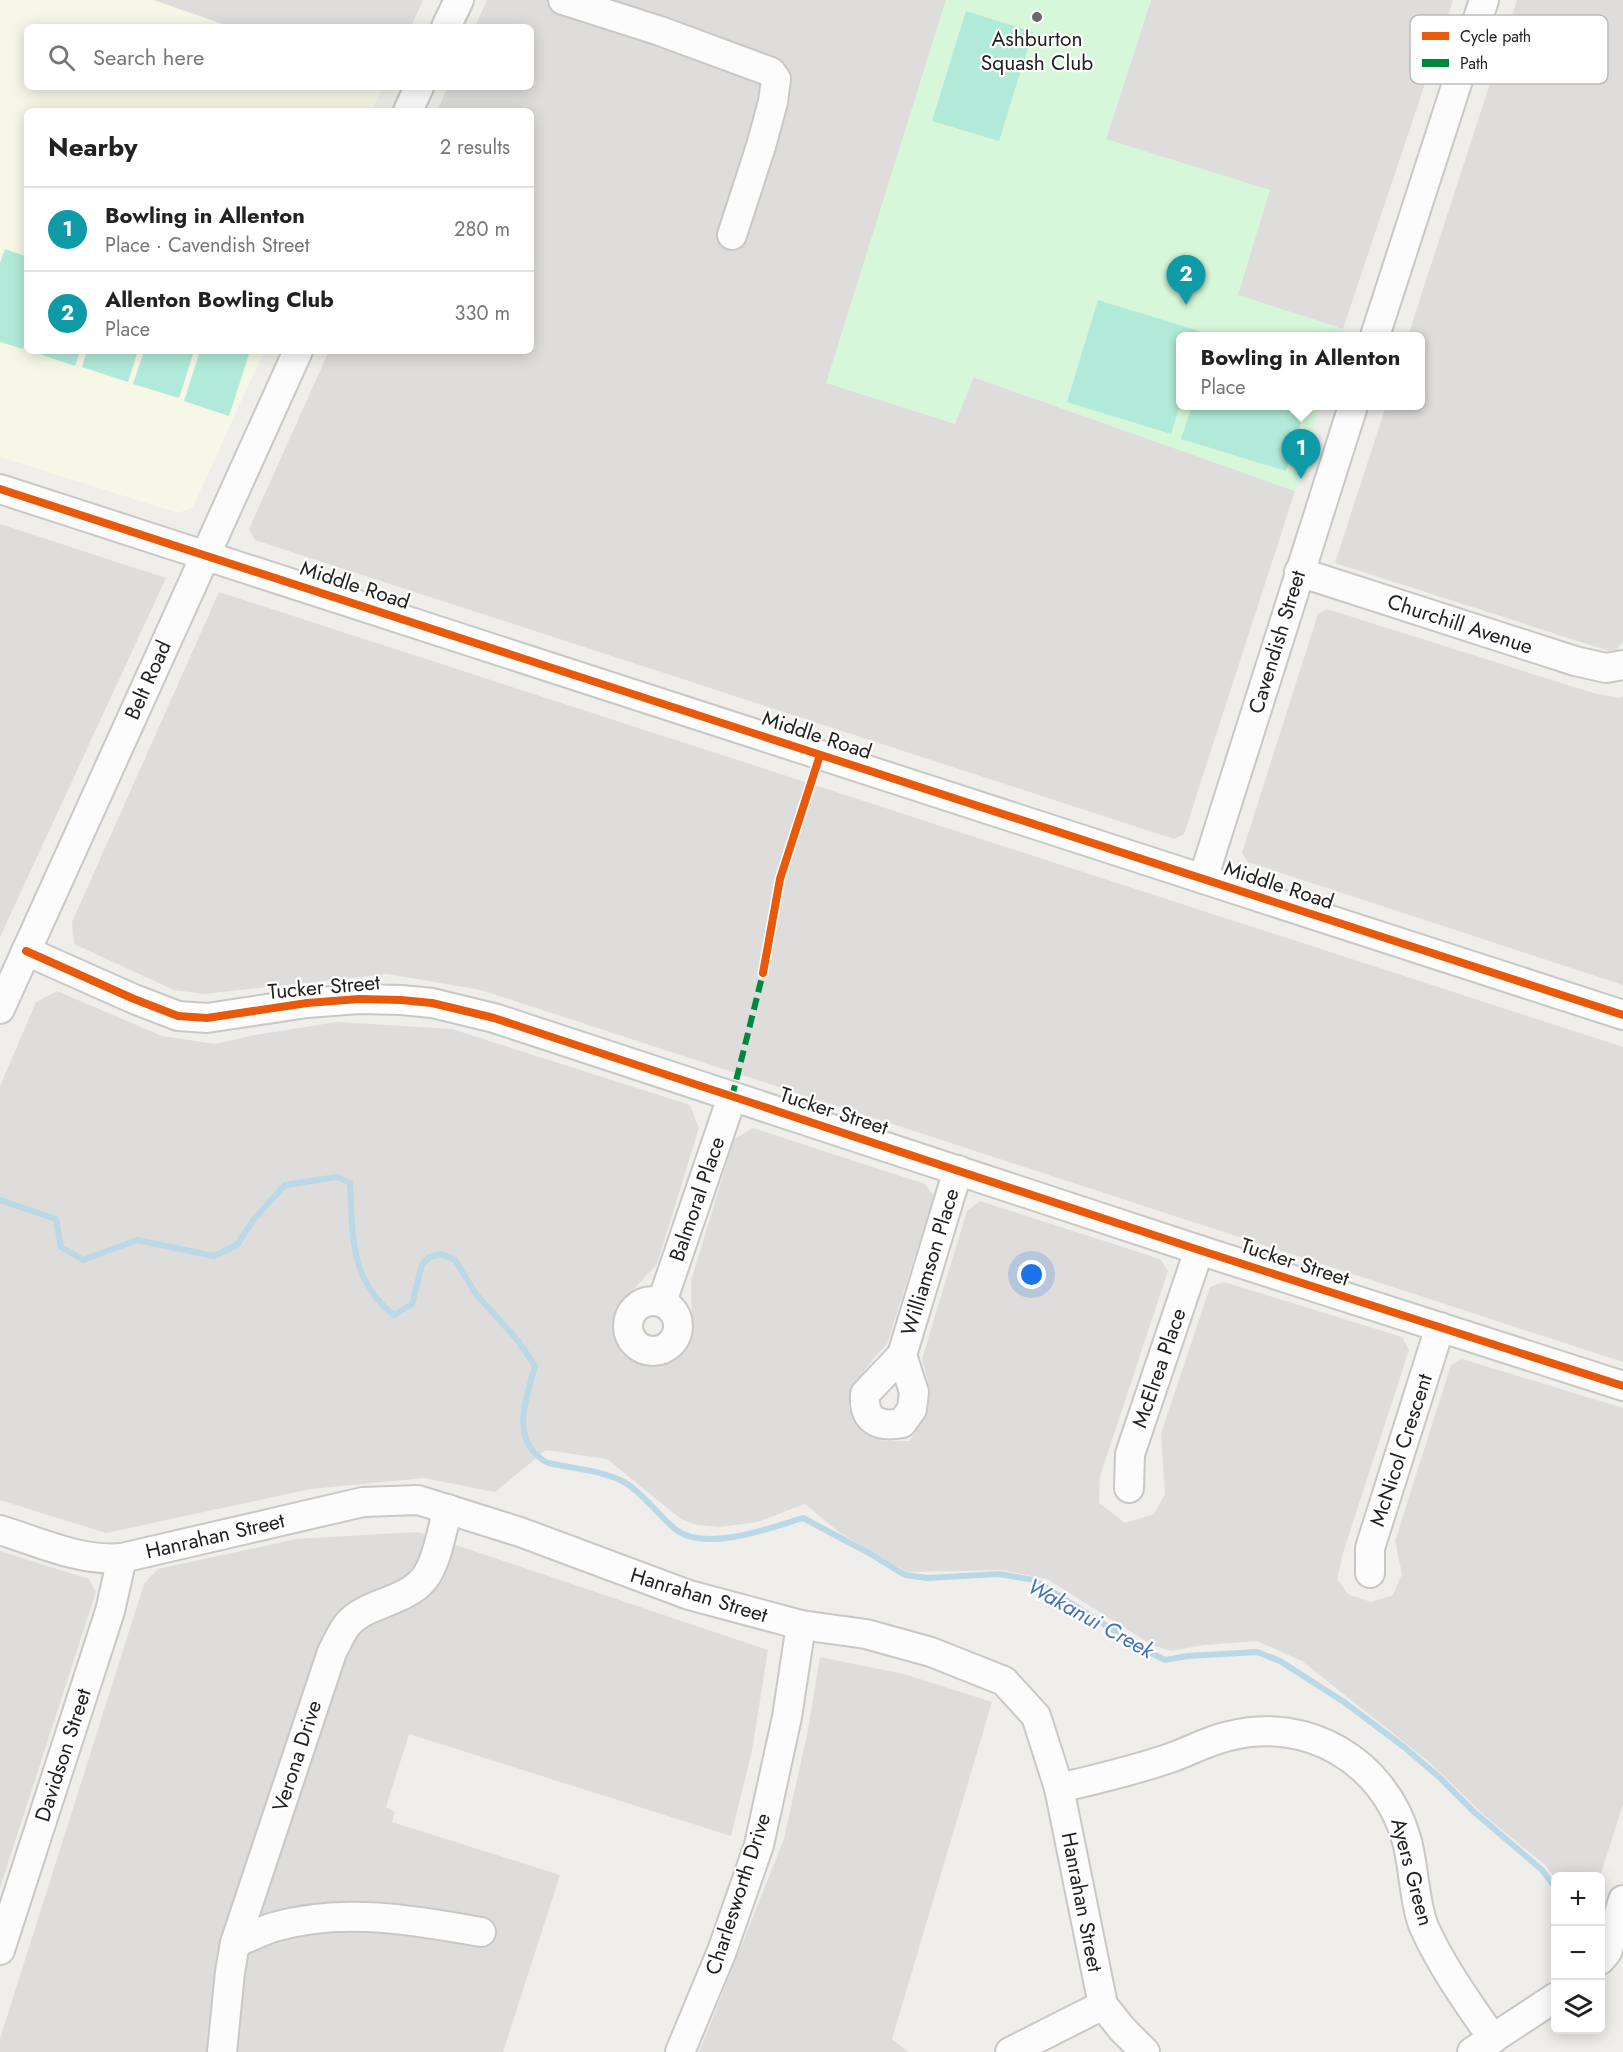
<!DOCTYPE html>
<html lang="en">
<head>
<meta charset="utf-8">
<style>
	:root { --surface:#fff; --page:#f2f2f2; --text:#222; --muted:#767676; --line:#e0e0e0; --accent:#1a73e8 }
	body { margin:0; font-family:Jost,sans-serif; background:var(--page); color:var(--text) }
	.controls { position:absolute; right:18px; bottom:18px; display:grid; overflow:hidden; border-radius:9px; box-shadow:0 3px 15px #0003 }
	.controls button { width:54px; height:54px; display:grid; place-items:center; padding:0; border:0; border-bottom:2px solid var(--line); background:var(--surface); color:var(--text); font:30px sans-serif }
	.you { position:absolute; left:1032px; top:1275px; width:21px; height:21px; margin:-15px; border:4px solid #fff; border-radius:50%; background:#1a73e8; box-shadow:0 0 0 9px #1a73e833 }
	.badge { display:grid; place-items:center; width:39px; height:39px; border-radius:50%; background:var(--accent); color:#fff; font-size:20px; font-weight:700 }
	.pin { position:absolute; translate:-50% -50px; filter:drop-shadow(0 2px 3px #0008) }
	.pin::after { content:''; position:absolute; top:32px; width:21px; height:18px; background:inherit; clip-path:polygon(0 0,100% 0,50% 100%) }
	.popup { position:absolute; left:1176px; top:332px; width:249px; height:78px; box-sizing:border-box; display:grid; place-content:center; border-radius:9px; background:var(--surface); filter:drop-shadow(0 2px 4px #0005); font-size:20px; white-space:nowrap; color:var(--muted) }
	.popup b { font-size:22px; color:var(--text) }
	.popup::after { content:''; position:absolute; left:50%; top:100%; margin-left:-12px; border:12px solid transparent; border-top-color:var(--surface) }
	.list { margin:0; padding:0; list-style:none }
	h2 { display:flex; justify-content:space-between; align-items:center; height:78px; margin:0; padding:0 24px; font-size:26px }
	h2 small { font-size:20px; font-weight:400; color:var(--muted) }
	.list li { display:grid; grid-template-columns:39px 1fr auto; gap:18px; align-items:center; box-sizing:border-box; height:84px; padding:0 24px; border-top:2px solid var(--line) }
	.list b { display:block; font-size:22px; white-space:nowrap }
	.list p { margin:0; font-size:20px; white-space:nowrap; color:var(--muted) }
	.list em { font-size:20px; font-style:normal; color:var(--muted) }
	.icon { flex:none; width:33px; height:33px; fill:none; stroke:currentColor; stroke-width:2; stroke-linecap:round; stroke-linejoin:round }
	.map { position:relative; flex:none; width:1623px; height:2052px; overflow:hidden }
	.search { position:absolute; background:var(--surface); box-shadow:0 3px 15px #0003; left:24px; top:24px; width:510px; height:66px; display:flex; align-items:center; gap:15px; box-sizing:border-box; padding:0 21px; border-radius:9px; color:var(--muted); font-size:22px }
	.panel { position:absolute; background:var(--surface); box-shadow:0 3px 15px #0003; left:24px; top:108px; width:510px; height:246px; border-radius:9px }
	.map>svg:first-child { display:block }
</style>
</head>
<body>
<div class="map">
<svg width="1623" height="2052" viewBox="0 0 1623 2052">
	<rect width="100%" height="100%" fill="#efeeea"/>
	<!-- residential -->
	<g fill="#dedddb">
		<path d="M153,0h270l-12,27h-180z"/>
		<path d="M487,0h459l-119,383 146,-6 322,114 -111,343 -10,5 -919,-299 -6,-11 80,-178h202v-240h-94l11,-24h83v-60h-56z"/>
		<path d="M1151,0h302l-110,329 -106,-34 -131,-156z"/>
		<path d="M1517,0h106v642l-7,8 -7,1 -274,-88 51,-157h35v-70h-13z"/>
		<path d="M0,524l166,54 -166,359z"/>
		<path d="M219,592l1404,455v315l-1142,-372 -94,-16 -183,20 -30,-4 -100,-46 -2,-22z"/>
		<path d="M1327,609l266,84 26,5 4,-2v289l-375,-123 -6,-9 76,-239z"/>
		<path d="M57,991l105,45 53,8 40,-9 82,-13 115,7 238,76 9,23 -42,136 -32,35 -6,12 -2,24 5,12 17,15 19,2 19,-6 15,-19 -1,-58 43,-142 19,-11 172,56 9,12 -47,148 -14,15 -24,33v18l21,27 16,4h24l13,-25 7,-27 -8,-30 45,-148 13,-10 180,58 8,12 -68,205 -1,27 26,20 29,-9 11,-20 -4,-60 49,-147 14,-5 178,55 7,13 -66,203 -6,26 11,15 23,8 22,-7 9,-21 -7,-33 56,-176 11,-6 161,49v397l-23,71h-44l-1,2 -10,-13 -60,-49 -56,-54 -127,-101 -45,-20 -53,4 -33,6 -19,-6 -105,-66 -45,-9 -95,2 -67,-39 -35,-29 -48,18 -37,5 -23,-2 -16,-6 -74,-60 -61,-9 -51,42 -71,-14 -113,11 -205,44 -106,-33v-414l36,-84z"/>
		<path d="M417,1532l351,118 -16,100 -21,86 -322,-102 -23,73 9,5 -3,10 168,53 -57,177h-503v-13l144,-455 14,-15 138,-30z"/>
		<path d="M0,1551l89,28 7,13 -96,296z"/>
		<path d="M820,1657l84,17 88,28 -100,337 16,13h-209l85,-213 24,-109z"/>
	</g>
	<!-- education -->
	<path fill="#f6f7e6" d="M0,0h153l78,27h-204v60h356l-11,24h-345v240h237l-71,156 -15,6 -178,-56z"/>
	<!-- park -->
	<path fill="#d6f7da" d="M946,0h205l-45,139 164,51 -32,105 105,34 -2,7h-160v70h139l-25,85 -321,-114 -19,47 -129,-41z"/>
	<!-- pitch -->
	<g fill="#b1ead8">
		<path d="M966,11l67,21 -34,109 -67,-20z"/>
		<path d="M5,249l22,8v78l-4,14 -23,-7v-79z"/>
		<path d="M1098,300l104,32 -1,4h-20v66l-10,32 -104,-32z"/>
		<path d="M30,351h50l-5,15z"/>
		<path d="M87,351h51l-10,31 -46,-15z"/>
		<path d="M144,351h50l-15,47 -46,-14z"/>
		<path d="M200,351h50l-21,65 -45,-15z"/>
		<path d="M1192,406h114l-20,65 -105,-32z"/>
	</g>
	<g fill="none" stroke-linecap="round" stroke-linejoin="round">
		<!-- stream -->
		<path stroke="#bad8e5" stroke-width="6" d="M0,1200l56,19 5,28 22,13 54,-20 77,16 23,-11 17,-26 31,-34 52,-8 13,6c3,53 -1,96 44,132l18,-11 10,-39 7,-8 13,-3 13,6 21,34 43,48 16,24c-7,27 -24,68 3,90 3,3 6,6 11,7 25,6 52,7 75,19 17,9 35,34 51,47 30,24 95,-1 128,-11l66,35 36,22 23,3 71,-4 35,6 111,70 20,10 23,-4 69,-4 23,9 64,41 60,45 35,30 34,34 69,59 12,16 2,7"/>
		<defs>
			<g id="minor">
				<path d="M563,0l97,31 111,41 5,7 -3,23 -12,44 -29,89"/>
				<path d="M446,27l13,-27"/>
				<path d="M408,111l11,-24"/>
				<path d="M1375,336l109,-336"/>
				<path d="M0,489l1623,526"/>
				<path d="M1299,572l276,89 31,7 17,-3"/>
				<path d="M1203,879l150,-473"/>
				<path d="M26,951l108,48 44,17 29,2 100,-15 52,-4 42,1 31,3 62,15 705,232 424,136"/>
				<path d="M0,1009l298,-658"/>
				<circle cx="653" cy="1326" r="25"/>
				<path d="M662,1302l70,-205"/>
				<path d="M902,1355l-37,39c-2,26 13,34 37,29l10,-14 2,-17 -12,-37 56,-185"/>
				<path d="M1129,1488l1,-34 69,-204"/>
				<path d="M0,1530c39,12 81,32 122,28l241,-56 55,-2 102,32 169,63 112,30 65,9 65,18 73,29 32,35 23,72 44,217 19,24 23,23"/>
				<path d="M1370,1573v-25l70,-221"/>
				<path d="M1059,1788c39,-9 77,-18 114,-31 19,-7 37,-17 56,-21 78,-20 155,25 177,102 8,26 8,65 18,89 18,40 44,76 69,112"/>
				<path d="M235,1943c13,-5 26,-12 39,-16 67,-20 140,-7 207,5"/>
				<path d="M0,1950l110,-339 12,-53"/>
				<path d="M1600,1960l7,-8 16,-52"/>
				<path d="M222,2052l8,-80 5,-29 97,-291c5,-9 9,-20 16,-28 17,-21 56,-21 76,-45 13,-16 18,-50 24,-70"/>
				<path d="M680,2052l42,-101 37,-106 28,-128 14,-92"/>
				<path d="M1010,2052l93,-47"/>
				<path d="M1472,2052l84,-55"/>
			</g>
		</defs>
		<!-- minor casing -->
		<use href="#minor" stroke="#c8c8c6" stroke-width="32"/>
		<!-- minor -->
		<use href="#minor" stroke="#fdfcfc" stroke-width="28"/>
		<!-- quiet -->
		<path stroke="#00873e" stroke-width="6" stroke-dasharray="12 6" stroke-linecap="butt" d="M732,1097l31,-124"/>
		<defs>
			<g id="cycleway">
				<path d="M0,489l1623,526"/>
				<path d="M26,951l108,48 44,17 29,2 100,-15 52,-4 42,1 31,3 62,15 705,232 424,136"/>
				<path d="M763,973l17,-94 40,-124"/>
			</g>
		</defs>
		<!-- cycleway casing -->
		<use href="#cycleway" stroke="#fff" stroke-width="11"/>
		<!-- cycleway -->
		<use href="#cycleway" stroke="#e8590c" stroke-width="8"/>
	</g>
	<!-- markers -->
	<circle fill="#696967" stroke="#fff" stroke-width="2" cx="1037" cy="17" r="6"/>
	<g text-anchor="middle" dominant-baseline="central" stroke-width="4.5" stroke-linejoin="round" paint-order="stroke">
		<!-- poi labels -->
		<g font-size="21" fill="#212121" stroke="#fff">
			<text x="1037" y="39">Ashburton<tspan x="1037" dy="24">Squash Club</tspan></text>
		</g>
		<!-- street labels -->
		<g font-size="21" fill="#212121" stroke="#fff">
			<text transform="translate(355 585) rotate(18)">Middle Road</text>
			<text transform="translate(1460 624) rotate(18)">Churchill Avenue</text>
			<text transform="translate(1277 642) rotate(-73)">Cavendish Street</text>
			<text transform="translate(148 680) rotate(-66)">Belt Road</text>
			<text transform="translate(817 735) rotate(18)">Middle Road</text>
			<text transform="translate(1279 885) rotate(18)">Middle Road</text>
			<text transform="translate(324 987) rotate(-5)">Tucker Street</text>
			<text transform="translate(834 1111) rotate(18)">Tucker Street</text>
			<text transform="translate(697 1199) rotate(-71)">Balmoral Place</text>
			<text transform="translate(930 1262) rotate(-73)">Williamson Place</text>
			<text transform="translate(1295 1262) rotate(18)">Tucker Street</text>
			<text transform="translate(1159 1368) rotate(-71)">McElrea Place</text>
			<text transform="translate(1401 1450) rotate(-72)">McNicol Crescent</text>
			<text transform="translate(215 1536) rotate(-13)">Hanrahan Street</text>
			<text transform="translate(699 1595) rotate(17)">Hanrahan Street</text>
			<text transform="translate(63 1755) rotate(-72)">Davidson Street</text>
			<text transform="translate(297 1756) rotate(-72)">Verona Drive</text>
			<text transform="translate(1412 1872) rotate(75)">Ayers Green</text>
			<text transform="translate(738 1894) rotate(-72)">Charlesworth Drive</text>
			<text transform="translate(1082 1902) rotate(79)">Hanrahan Street</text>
		</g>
		<!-- water labels -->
		<g font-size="22" font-style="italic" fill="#4372bb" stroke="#fff">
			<text transform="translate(1091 1618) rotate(29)">Wakanui Creek</text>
		</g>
	</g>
	<!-- legend -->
	<rect x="1410" y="15" width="198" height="69" rx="9" fill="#fff" stroke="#bcbcbc" stroke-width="1.5"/>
	<rect x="1422" y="32" width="27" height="8" fill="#e8590c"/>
	<rect x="1422" y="59" width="27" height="8" fill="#00873e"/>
	<g font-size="16" fill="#212121">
		<text x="1460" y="42">Cycle path</text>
		<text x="1460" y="69">Path</text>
	</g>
</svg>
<div class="controls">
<button>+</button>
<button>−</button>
<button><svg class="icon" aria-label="layers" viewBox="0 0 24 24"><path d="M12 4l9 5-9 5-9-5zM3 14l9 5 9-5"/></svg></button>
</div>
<div class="you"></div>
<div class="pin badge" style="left:1301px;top:479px;background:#0f9aa8">1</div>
<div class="popup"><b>Bowling in Allenton</b>Place</div>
<div class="pin badge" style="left:1186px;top:305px;background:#0f9aa8">2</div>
<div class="search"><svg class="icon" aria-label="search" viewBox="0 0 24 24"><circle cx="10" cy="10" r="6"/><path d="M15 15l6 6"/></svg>Search here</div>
<section class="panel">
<h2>Nearby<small>2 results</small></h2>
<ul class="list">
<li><span class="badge" style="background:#0f9aa8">1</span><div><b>Bowling in Allenton</b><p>Place · Cavendish Street</p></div><em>280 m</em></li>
<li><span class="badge" style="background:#0f9aa8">2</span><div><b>Allenton Bowling Club</b><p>Place</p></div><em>330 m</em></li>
</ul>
</section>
</div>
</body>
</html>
